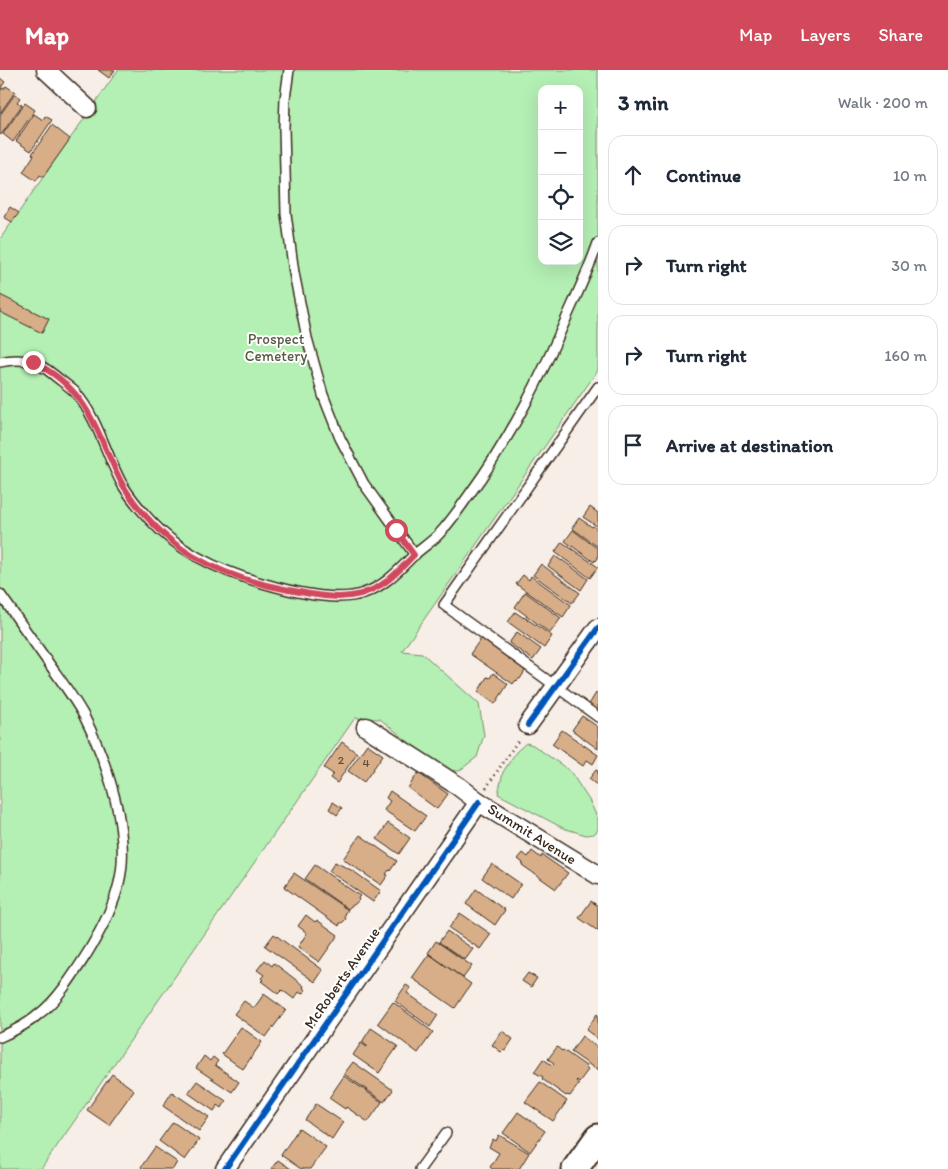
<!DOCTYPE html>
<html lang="en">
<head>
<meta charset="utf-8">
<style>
	:root { --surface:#fff; --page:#f6f6f7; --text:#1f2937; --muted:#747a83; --line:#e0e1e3; --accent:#d1495b }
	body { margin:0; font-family:Itim,sans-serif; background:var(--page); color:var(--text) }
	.controls { position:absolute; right:15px; top:15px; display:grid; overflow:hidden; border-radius:10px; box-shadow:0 5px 20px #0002 }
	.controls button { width:45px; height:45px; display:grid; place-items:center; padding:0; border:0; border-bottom:1px solid var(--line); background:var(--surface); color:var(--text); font:25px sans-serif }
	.stop { position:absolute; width:15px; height:15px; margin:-11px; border:4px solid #d1495b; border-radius:50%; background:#fff }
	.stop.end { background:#d1495b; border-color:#fff; box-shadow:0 1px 5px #0008 }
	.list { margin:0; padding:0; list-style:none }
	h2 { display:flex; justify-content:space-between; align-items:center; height:65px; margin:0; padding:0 20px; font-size:21px }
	h2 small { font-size:16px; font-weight:400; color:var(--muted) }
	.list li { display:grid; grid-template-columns:32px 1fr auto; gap:15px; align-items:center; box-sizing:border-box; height:80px; margin:0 10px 10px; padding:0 10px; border:1px solid var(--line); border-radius:15px }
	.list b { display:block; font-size:19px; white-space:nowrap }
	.list em { font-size:16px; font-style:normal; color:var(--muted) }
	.icon { flex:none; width:28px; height:28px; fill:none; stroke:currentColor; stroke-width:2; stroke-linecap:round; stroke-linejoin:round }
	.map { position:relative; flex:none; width:598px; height:1099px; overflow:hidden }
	header { display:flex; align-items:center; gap:30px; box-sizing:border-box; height:70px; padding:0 25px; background:var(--accent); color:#fff }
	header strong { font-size:24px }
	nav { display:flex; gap:28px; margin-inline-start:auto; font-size:18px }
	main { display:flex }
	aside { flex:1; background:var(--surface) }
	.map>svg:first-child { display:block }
</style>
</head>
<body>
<header>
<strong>Map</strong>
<nav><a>Map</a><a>Layers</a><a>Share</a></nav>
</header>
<main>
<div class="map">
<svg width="598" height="1099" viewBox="0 0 598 1099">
	<rect width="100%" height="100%" fill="#f7efe7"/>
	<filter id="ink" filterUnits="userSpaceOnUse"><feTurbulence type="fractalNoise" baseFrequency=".02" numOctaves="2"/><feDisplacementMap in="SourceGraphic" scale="10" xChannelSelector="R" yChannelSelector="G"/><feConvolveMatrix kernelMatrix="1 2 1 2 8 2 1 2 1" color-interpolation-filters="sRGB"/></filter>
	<g filter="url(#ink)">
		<!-- green -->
		<g fill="#b4efb4" stroke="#788c69" fill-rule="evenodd">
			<path d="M118,0h480v300l-196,281 20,2 57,51 5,31 -7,22 -18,14 -16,-1 -63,-51 -25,-1 -314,451h-41v-930zM542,19h37v172h-37z"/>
			<path d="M526,673l7,2 37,26 19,29 9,19v11l-4,4 -8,1 -23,-7 -65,-34 5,-22 13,-20z"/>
		</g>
		<!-- building -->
		<g fill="#d8ae89" stroke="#3b2a1e">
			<path d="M98,0h17l-6,8z"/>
			<path d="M0,8l5,4 -5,7z"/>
			<path d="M6,16l9,6 -15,21v-21l2,-4 2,1z"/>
			<path d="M15,24l5,4 -3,4 5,3 -21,30 -1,-1v-19z"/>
			<path d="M25,33l10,7 -22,32 -10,-8z"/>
			<path d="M34,44l9,6 2,-4 7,4 -21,31 -15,-10z"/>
			<path d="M52,55l18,14 -27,38 -3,-2 -4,6 -13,-9 11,-17 -2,-1z"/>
			<path d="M10,137l9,6 -7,9 -8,-5z"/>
			<path d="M0,225l49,24 -7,14 -42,-21z"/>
			<path d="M590,437l8,6v14l-15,-10z"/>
			<path d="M579,448l13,9 1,-1 5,4v17l-26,-19z"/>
			<path d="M573,460l25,19v9l-2,3 -1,-1 -1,2 -29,-21z"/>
			<path d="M562,472l36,25 -8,11 -35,-26z"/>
			<path d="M555,486l7,5v-1l26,19 -7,11 -33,-24z"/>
			<path d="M541,494l39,29 -8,10 -39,-28z"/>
			<path d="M523,505l6,5 2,-4 40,29 -8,12 -47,-33z"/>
			<path d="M525,522l36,26 -11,15 -35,-26z"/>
			<path d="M515,542l9,6v-1l28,19 -8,12 -36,-26z"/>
			<path d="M517,562l24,17 -8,11 -24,-17z"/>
			<path d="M482,567l44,31 -2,2 1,1 -5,8h-2l-1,2 -1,-1 -3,4 -43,-30z"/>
			<path d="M493,603l15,11 -13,20 -17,-12 9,-15 3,1z"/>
			<path d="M596,623l2,1v19l-10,-7z"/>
			<path d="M582,646l16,11v22l-26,-19z"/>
			<path d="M562,660l36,25 -5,9 -6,-4 -4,6 -31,-22z"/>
			<path d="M342,672l15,11 -20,30 -7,-5 3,-4 -9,-6z"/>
			<path d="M367,674l16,11 -19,27 -16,-11z"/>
			<path d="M596,700l2,1v15l-9,-7z"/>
			<path d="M418,703l30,21 -11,15 -29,-21z"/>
			<path d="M390,721l36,25 -11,15 -31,-21 6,-9 -4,-3z"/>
			<path d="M333,732l9,6 -5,7 -8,-6z"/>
			<path d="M388,753l22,15 -11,16 -22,-15z"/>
			<path d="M360,765l37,26 -7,10 -1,-1 -3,4 2,1 -7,10 -38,-26z"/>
			<path d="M532,781l9,7 1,-3 26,18 -12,16 -34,-24 1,-2 -5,-4 5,-6 5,4z"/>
			<path d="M335,792l18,9 28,20 -8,11 -44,-31z"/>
			<path d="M492,794l29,20 -10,15 -29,-21z"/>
			<path d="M315,795l45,31 -2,2 1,2 -4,4 -3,2h-1l-3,3 -43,-30z"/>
			<path d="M294,803l54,37 -3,4 1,1 -1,2 1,2 -4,4h-2l-1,3 -55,-39z"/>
			<path d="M476,819l29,21 -10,15 -29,-21z"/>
			<path d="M591,831l7,5v25l-19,-13z"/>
			<path d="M460,843l31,21 -11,15 -31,-21z"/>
			<path d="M306,845l9,7 2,-2 21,15 -19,27 -21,-15 9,-14 -9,-7z"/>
			<path d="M447,861l26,18 -8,11 -26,-18z"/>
			<path d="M274,864l49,36 -8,12 -50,-36z"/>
			<path d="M436,871l36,25 -9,12 -35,-25z"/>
			<path d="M429,884l42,30 -16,24 -43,-30z"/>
			<path d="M265,890l7,6 2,-3 30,23 -1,2 3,2 -4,4 -3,-2 -5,7 -12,-9 -4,4 -17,-13 2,-1 -2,-2 3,-3 -7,-5z"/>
			<path d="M528,903l9,5 -6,9 -9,-6z"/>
			<path d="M406,915l5,3 -4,5 31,22 -8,12 -35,-26z"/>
			<path d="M264,924l22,16 -20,27 -32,-23 10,-13 10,7z"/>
			<path d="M393,932l40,30 -15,21 -40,-30z"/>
			<path d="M597,944l1,1v24l-12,-9z"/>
			<path d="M241,957l21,15 -19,27 -21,-15z"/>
			<path d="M371,958l27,18 -19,27 -26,-18 8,-12 6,4v-1l-5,-4z"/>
			<path d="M502,961l11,8 -8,12 -2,-1 -2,2 -9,-7z"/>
			<path d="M582,966l16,12v20l-1,2 -26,-18z"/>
			<path d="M557,977l5,4 1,-1 23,16 -1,1 3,3 -9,12 -2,-2 -1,1 3,3 -9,12 -3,-1 -1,1 -24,-17 1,-2 -9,-5 9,-13 9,6 2,-2 -6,-4z"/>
			<path d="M204,986l6,5 3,-4 5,4 -3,4 24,17 -7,10 -36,-24z"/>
			<path d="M353,992l40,28 -9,12 -40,-28z"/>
			<path d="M112,1004l22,16 -25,35 -22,-15z"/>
			<path d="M344,1006l38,26 -14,20 -22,-15 -1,2 -16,-11z"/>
			<path d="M197,1011l29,20 -4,7 -4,-3 -4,6 -26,-18z"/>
			<path d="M540,1012l27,19 -14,20 -28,-19z"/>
			<path d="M172,1022l37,25 -10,14 -36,-25z"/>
			<path d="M316,1034l27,18 -11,17 -27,-19z"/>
			<path d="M518,1042l27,19 -15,21 -27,-19z"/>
			<path d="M173,1052l26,18 -14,20 -26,-19z"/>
			<path d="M299,1058l27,19 -16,22h-9l-20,-14z"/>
			<path d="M499,1065l30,18 -10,16h-27l-2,-2 9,-14 -10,-6 4,-8 3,2z"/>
			<path d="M155,1077l22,15 -4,7h-30l-2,-2z"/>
			<path d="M278,1090l13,9h-20z"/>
		</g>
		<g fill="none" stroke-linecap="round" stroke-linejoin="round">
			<defs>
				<g id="lane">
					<path d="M289,0l-4,29 -1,28 2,87 8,59 13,65 16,57 17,43 24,46 51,71"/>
					<path d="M0,292c22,-5 37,-1 54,13 7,6 15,11 21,17 23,26 31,63 47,92 8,13 18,25 28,36 30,33 70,51 112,63 27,8 76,20 102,10 21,-7 35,-23 50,-38 8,-7 17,-13 24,-20 12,-12 21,-26 31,-40 42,-57 73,-120 101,-185 10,-22 20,-44 28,-67"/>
					<path d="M598,317l-154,218 154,112"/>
					<path d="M0,524c17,24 34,48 50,71 12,17 24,33 34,51 15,30 27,62 34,96 4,24 7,47 1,71 -5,23 -19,49 -31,69 -13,20 -30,48 -49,62 -11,10 -25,17 -39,23"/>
					<path d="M420,1099l26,-36"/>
				</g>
				<g id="street">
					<path d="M46,0l41,38"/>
					<path d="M528,655l70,-97"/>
					<path d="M366,657l92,59 21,16 119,73"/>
					<path d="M225,1099l254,-367"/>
				</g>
				<path id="secondary" d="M575,1099l23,-32"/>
			</defs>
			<!-- lane casing -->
			<use href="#lane" stroke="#3b2a1e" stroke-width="12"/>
			<!-- street casing -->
			<use href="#street" stroke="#3b2a1e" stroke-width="21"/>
			<!-- secondary casing -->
			<use href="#secondary" stroke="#3b2a1e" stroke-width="29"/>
			<!-- path -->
			<path stroke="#3b2a1e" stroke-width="3" stroke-dasharray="1 4" stroke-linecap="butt" d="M486,718l33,-49"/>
			<!-- lane -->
			<use href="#lane" stroke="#fff" stroke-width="9"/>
			<!-- street -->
			<use href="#street" stroke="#fff" stroke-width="18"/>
			<!-- secondary -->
			<use href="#secondary" stroke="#fff" stroke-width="25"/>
			<defs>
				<g id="cycleway">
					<path d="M528,655l70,-97"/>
					<path d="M225,1099l254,-367"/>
				</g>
			</defs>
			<!-- cycleway casing -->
			<use href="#cycleway" stroke="#fff" stroke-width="9"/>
			<!-- cycleway -->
			<use href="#cycleway" stroke="#0057b8" stroke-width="6"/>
		</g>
	</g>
	<g fill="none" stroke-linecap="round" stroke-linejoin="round" filter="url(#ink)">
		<!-- route -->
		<path stroke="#d1495b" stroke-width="6" d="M33,292c45,22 57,51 76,94 5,10 9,21 15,31 16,26 43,54 69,69 29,17 63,28 96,34 31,6 62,14 92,-5 12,-7 23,-20 33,-30l-18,-25"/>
	</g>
	<g text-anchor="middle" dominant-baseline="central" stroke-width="4" stroke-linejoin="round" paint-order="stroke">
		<!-- number labels -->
		<g font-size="12" fill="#624b39">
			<text x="341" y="690">2</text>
			<text x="366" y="693">4</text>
		</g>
		<!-- park labels -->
		<g font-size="15" fill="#595b44" stroke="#fff">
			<text x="276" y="269">Prospect<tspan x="276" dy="17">Cemetery</tspan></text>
		</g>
		<!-- street labels -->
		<g font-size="15" fill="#3b2a1e" stroke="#fff">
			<text transform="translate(532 764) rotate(32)">Summit Avenue</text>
			<text transform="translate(342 908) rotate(-55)">McRoberts Avenue</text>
		</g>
	</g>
</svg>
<div class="controls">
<button>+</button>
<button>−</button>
<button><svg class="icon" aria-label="locate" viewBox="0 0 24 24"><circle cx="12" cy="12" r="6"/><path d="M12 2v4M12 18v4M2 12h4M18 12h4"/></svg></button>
<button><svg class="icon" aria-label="layers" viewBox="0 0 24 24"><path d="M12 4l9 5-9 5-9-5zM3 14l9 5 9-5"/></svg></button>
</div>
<div class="stop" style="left:396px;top:460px"></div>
<div class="stop end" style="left:33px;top:292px"></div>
</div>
<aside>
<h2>3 min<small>Walk · 200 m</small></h2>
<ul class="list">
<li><svg class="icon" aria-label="ahead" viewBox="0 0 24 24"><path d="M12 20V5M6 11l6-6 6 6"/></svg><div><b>Continue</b></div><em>10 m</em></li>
<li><svg class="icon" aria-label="right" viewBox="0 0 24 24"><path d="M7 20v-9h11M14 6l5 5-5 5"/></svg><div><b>Turn right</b></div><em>30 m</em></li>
<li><svg class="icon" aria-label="right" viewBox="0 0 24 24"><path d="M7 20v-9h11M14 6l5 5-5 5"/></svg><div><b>Turn right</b></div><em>160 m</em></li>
<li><svg class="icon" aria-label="arrive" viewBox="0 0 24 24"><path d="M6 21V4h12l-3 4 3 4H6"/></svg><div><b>Arrive at destination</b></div></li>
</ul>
</aside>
</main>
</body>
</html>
